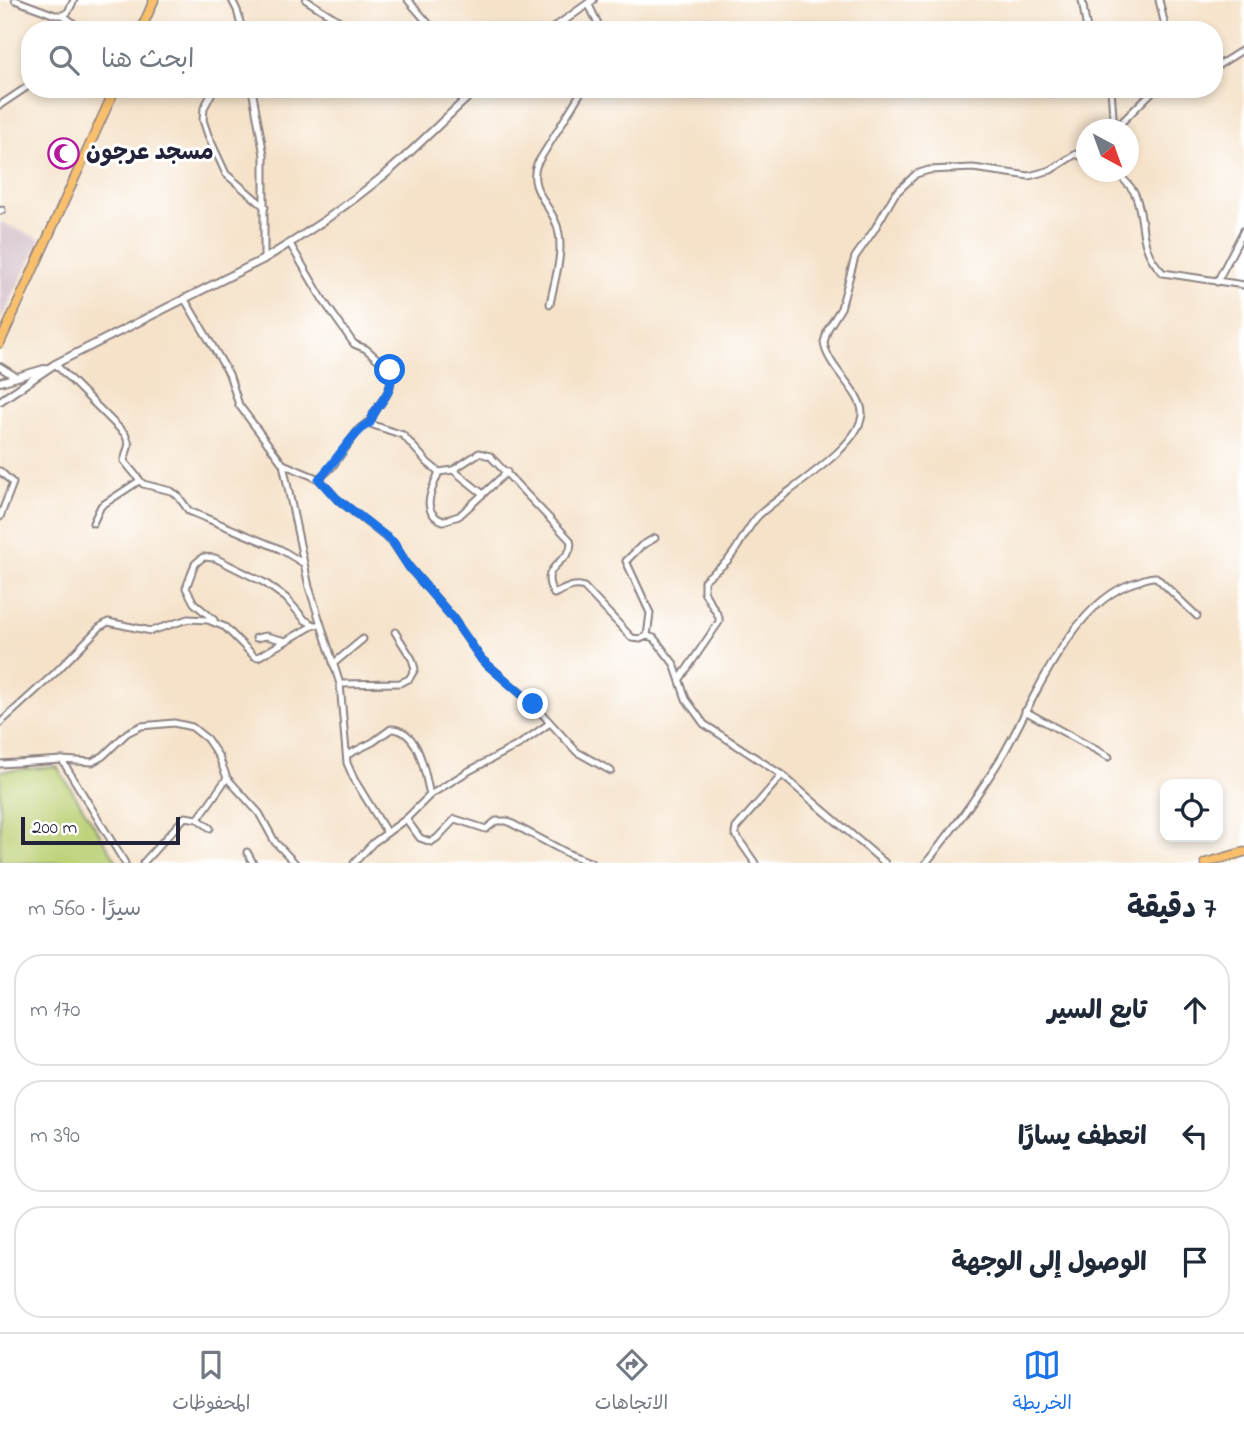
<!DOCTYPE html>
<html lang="ar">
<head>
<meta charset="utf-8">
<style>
	:root { --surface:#fff; --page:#f2f2f3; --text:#1f2937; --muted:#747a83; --line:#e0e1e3; --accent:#1a73e8 }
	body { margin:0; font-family:"Indie Flower","Playpen Sans Arabic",sans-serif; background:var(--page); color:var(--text); direction:rtl }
	.controls { position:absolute; right:21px; bottom:21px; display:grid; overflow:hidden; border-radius:14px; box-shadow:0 4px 10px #0003 }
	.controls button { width:63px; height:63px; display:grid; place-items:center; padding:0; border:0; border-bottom:2px solid var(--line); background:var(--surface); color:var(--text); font:35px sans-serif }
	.compass { position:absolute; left:1076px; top:119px; width:63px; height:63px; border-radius:50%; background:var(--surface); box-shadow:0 4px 10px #0003; rotate:139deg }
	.scale { position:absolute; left:21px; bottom:18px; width:159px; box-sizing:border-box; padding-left:7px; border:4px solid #22223b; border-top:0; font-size:19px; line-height:24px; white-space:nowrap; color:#22223b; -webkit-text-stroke:5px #fff; paint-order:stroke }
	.stop { position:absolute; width:21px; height:21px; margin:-16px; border:5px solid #1a73e8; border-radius:50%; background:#fff }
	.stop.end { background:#1a73e8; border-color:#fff; box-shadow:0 2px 7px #0008 }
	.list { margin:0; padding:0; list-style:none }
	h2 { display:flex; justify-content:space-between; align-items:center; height:91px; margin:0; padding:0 28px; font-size:30px }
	h2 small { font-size:23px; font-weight:400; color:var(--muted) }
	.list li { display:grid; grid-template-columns:46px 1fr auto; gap:21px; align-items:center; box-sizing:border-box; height:112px; margin:0 14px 14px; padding:0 14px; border:2px solid var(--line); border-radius:28px }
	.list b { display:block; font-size:26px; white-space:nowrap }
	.list em { font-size:23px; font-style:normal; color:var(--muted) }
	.icon { flex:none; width:38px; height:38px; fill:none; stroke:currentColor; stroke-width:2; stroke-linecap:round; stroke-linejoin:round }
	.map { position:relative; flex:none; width:1244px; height:863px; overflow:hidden; direction:ltr }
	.search { position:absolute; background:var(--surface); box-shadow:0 4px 10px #0003; left:21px; right:21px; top:21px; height:77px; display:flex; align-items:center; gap:18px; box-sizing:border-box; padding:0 24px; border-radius:28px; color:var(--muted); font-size:26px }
	.sheet { height:469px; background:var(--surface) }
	nav { display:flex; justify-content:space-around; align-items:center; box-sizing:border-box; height:98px; border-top:2px solid var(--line); background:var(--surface); font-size:19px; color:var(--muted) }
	nav a { display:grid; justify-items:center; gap:4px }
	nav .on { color:var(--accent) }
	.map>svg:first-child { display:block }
</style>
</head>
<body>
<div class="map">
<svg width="1244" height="863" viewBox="0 0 1244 863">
	<rect width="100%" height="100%" fill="#fff"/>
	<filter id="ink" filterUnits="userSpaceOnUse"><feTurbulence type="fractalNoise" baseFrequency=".0143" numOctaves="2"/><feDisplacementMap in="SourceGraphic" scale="14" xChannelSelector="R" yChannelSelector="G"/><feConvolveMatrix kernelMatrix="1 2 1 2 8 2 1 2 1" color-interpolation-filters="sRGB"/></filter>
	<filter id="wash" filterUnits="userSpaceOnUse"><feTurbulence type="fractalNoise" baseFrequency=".00686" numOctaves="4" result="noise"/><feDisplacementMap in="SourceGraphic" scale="28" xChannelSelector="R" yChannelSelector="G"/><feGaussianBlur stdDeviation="1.57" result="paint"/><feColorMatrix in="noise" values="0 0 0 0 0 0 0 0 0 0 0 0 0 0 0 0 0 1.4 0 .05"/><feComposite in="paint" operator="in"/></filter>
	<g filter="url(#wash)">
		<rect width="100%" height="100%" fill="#f5e2c9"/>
		<!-- industrial -->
		<path fill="#d2bdc7" d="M0,222l40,17 -40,83z"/>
		<!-- green -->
		<path fill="#bbd074" stroke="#6e7958" stroke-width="2" d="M57,767l61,96h-118v-92z"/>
	</g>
	<g filter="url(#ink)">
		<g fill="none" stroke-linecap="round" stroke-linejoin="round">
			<defs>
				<g id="minor">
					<path d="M15,0l40,15h8l19,15"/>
					<path d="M232,0l5,10 5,20"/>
					<path d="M306,0l48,30"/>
					<path d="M408,0l26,30"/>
					<path d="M1082,0l5,30"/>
					<path d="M1159,0l7,30"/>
					<path d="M588,3l13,27"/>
					<path d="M63,15l5,-3 6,-12"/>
					<path d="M1214,68l30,-19"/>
					<path d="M214,89l-10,19 -1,12 5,15 18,39 39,33"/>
					<path d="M252,89l12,66v104"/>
					<path d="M449,89l16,11"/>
					<path d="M1111,89l3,41"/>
					<path d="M0,105l30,-20"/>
					<path d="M1114,130l41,-41"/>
					<path d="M1110,172l9,3"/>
					<path d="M1117,172c5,7 14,13 18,22 12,29 1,52 28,79l81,12"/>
					<path d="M0,211l2,-1"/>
					<path d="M290,244l33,56 31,44 12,5 24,21c5,27 -14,31 -20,53"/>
					<path d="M1217,282l27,-52"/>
					<path d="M184,298l45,76 10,31 44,59 26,123 31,97 7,79 7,16 33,54"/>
					<path d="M550,304c4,-22 13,-47 9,-70 -3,-26 -33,-43 -22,-70l46,-75"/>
					<path d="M55,364l70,70 4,10 -5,17 19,23 28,7 7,5 11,15 91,38 23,14"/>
					<path d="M283,464l36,15 17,19 57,45 16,24 43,50 30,43 51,44 44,48 34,19"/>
					<path d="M453,470l30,24"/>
					<path d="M0,471l13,12 -13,34"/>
					<path d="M439,472c-7,17 -20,40 4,49l16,-5 48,-44"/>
					<path d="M319,479l13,-12 27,-38 8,-6 36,12 25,28 11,9 14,-2 26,-17 11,3 80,84c7,22 -35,23 -16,54 10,-4 18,-11 30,-7l48,51 8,1 7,-3 7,2 20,26 12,35 18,25 78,51 103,88"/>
					<path d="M93,523l8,-17 38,-25"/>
					<path d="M214,620l-20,-17 -8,-15 9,-24 8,-7 12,1 50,25 21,15 19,22 9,5"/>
					<path d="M647,636l3,-23 -24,-52 15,-15 14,-8"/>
					<path d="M256,638l10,-2 20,5"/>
					<path d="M333,664l30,-25"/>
					<path d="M680,679l39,-57v-5l-15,-25v-11c7,-8 17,-13 24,-21 12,-14 18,-31 30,-44 23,-23 105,-69 104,-104 -1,-21 -36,-46 -38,-70l4,-13 13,-21 14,-51 19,-27 21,-36 21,-20 13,-4 44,-2 56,8 22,-6 25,-16 10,5"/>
					<path d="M340,684l60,-1 9,-4 6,-10 -3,-10 -17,-27"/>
					<path d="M1025,711l84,46"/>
					<path d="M0,723l55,-50 45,-46 8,-5 43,9 37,-12 20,1 17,7 29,29 4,1 56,-32h6"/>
					<path d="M347,755l26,-13 18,-13c29,0 34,46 39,66"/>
					<path d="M62,760l63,103"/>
					<path d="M0,764l62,-4 30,2 11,-6 24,-23 14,-7 33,-3 18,4 15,12 12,18 8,21 32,35 16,29 20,21"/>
					<path d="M198,819l29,-41"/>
					<path d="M406,819l14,19 11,4 6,-4 18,-19 31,10 10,-8h11l62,33 23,9"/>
					<path d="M247,852l6,11"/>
					<path d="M143,863l42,-46 13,2 12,9"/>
					<path d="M354,863l19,-20 33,-24 24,-24 37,-23 53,-28 30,-21"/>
					<path d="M755,863l-20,-29 1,-6 46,-53"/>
					<path d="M926,863c28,-35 55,-71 78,-110 30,-53 69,-153 132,-171 8,-2 12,-6 20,-5l41,39"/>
				</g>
				<g id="tertiary">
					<path d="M551,30l42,-30"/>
					<path d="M0,367l16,10"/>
					<path d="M0,382l44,-13"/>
					<path d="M0,401l55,-37 209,-105c43,-25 84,-54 123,-86 31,-27 60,-57 90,-84"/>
				</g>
				<g id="primary">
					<path d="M141,30l13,-30"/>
					<path d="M0,343l115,-254"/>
					<path d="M1205,863l39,-11"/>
				</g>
			</defs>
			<!-- minor casing -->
			<use href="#minor" stroke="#8c8282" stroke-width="9"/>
			<!-- tertiary casing -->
			<use href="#tertiary" stroke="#8c8282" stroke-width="10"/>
			<!-- primary casing -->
			<use href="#primary" stroke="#8c8282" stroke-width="11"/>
			<!-- minor -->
			<use href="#minor" stroke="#fff" stroke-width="5"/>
			<!-- tertiary -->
			<use href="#tertiary" stroke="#fff" stroke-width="6"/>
			<!-- primary -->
			<use href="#primary" stroke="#f8bf6c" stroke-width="8"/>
		</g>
	</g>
	<g fill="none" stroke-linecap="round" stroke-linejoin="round" filter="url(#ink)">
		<!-- route -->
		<path stroke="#1a73e8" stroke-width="9" d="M390,370c5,27 -14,31 -20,53 -13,3 -38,44 -51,56l17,19 57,44 16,25 43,50 30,43 51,44"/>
	</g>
	<!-- icons -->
	<defs>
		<symbol id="mosque-ring" viewBox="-11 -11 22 22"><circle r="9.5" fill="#fff" stroke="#b5179e" stroke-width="1.5"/><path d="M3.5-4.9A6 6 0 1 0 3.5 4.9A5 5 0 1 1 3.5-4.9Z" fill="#b5179e"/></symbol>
	</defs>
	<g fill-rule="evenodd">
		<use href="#mosque-ring" x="46" y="136" width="35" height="35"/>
	</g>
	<g text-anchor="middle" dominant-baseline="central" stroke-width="6" stroke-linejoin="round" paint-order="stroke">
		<!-- poi labels -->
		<g font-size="23" font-weight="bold" fill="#22223b" stroke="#fff" text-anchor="start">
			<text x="86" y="153">مسجد عرجون</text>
		</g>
	</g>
</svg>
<div class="controls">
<button><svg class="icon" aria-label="locate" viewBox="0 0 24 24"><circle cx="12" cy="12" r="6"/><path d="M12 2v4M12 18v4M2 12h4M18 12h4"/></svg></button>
</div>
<svg class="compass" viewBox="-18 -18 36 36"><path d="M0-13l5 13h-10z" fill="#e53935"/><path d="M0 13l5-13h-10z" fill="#747a83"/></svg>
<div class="scale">200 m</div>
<div class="stop" style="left:390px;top:370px"></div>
<div class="stop end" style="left:533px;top:704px"></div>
<div class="search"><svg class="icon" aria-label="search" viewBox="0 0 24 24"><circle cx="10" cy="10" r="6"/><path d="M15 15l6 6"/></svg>ابحث هنا</div>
</div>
<section class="sheet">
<h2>7 دقيقة<small>سيرًا · 560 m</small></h2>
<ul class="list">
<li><svg class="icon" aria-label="ahead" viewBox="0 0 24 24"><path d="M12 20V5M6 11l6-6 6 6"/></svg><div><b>تابع السير</b></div><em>170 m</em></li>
<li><svg class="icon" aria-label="left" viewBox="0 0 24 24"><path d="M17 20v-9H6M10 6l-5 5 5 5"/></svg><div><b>انعطف يسارًا</b></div><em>390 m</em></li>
<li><svg class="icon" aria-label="arrive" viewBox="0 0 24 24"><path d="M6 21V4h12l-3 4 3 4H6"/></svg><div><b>الوصول إلى الوجهة</b></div></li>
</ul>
</section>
<nav>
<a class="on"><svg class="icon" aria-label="map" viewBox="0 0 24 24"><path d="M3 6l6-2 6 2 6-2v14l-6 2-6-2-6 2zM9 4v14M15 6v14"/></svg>الخريطة</a>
<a><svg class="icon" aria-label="directions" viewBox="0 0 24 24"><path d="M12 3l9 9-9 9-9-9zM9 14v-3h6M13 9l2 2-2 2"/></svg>الاتجاهات</a>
<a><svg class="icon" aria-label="saved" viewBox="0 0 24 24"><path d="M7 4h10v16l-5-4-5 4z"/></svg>المحفوظات</a>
</nav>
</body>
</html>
